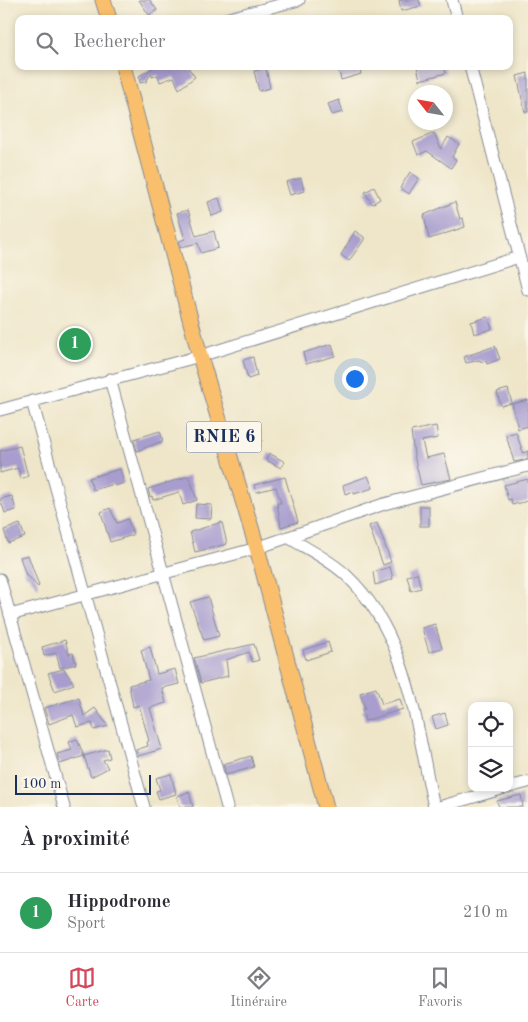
<!DOCTYPE html>
<html lang="fr">
<head>
<meta charset="utf-8">
<style>
	:root { --surface:#fff; --page:#f7f7f7; --text:#2b2b33; --muted:#7c7c81; --line:#e1e1e2; --accent:#d1495b }
	body { margin:0; font-family:"Old Standard TT",serif; background:var(--page); color:var(--text) }
	.controls { position:absolute; right:15px; bottom:15px; display:grid; overflow:hidden; border-radius:10px; box-shadow:0 2px 8px #0003 }
	.controls button { width:45px; height:45px; display:grid; place-items:center; padding:0; border:0; border-bottom:1px solid var(--line); background:var(--surface); color:var(--text); font:25px sans-serif }
	.compass { position:absolute; left:408px; top:85px; width:45px; height:45px; border-radius:50%; background:var(--surface); box-shadow:0 2px 8px #0003; rotate:301deg }
	.scale { position:absolute; left:15px; bottom:12px; width:136px; box-sizing:border-box; padding-left:5px; border:2px solid #1b2f5e; border-top:0; font-size:14px; line-height:18px; white-space:nowrap; color:#1b2f5e; -webkit-text-stroke:4px #fbf7ec; paint-order:stroke }
	.you { position:absolute; left:354px; top:378px; width:18px; height:18px; margin:-12px; border:4px solid #fff; border-radius:50%; background:#1a73e8; box-shadow:0 0 0 8px #1a73e833 }
	.badge { display:grid; place-items:center; width:32px; height:32px; border-radius:50%; background:var(--accent); color:#fff; font-size:16px; font-weight:700 }
	.pin { position:absolute; translate:-50% -50%; border:2px solid #fff; box-shadow:0 1px 5px #0006 }
	.list { margin:0; padding:0; list-style:none }
	h2 { display:flex; justify-content:space-between; align-items:center; height:65px; margin:0; padding:0 20px; font-size:21px }
	h2 small { font-size:16px; font-weight:400; color:var(--muted) }
	.list li { display:grid; grid-template-columns:32px 1fr auto; gap:15px; align-items:center; box-sizing:border-box; height:80px; padding:0 20px; border-top:1px solid var(--line) }
	.list b { display:block; font-size:19px; white-space:nowrap }
	.list p { margin:0; font-size:16px; white-space:nowrap; color:var(--muted) }
	.list em { font-size:16px; font-style:normal; color:var(--muted) }
	.icon { flex:none; width:28px; height:28px; fill:none; stroke:currentColor; stroke-width:2; stroke-linecap:round; stroke-linejoin:round }
	.map { position:relative; flex:none; width:528px; height:807px; overflow:hidden }
	.search { position:absolute; background:var(--surface); box-shadow:0 2px 8px #0003; left:15px; right:15px; top:15px; height:55px; display:flex; align-items:center; gap:12px; box-sizing:border-box; padding:0 18px; border-radius:10px; color:var(--muted); font-size:19px }
	.sheet { height:145px; background:var(--surface) }
	nav { display:flex; justify-content:space-around; align-items:center; box-sizing:border-box; height:70px; border-top:1px solid var(--line); background:var(--surface); font-size:14px; color:var(--muted) }
	nav a { display:grid; justify-items:center; gap:2px }
	nav .on { color:var(--accent) }
	.map>svg:first-child { display:block }
</style>
</head>
<body>
<div class="map">
<svg width="528" height="807" viewBox="0 0 528 807">
	<rect width="100%" height="100%" fill="#fbf7ec"/>
	<filter id="ink" filterUnits="userSpaceOnUse"><feTurbulence type="fractalNoise" baseFrequency=".02" numOctaves="2"/><feDisplacementMap in="SourceGraphic" scale="10" xChannelSelector="R" yChannelSelector="G"/><feConvolveMatrix kernelMatrix="1 2 1 2 8 2 1 2 1" color-interpolation-filters="sRGB"/></filter>
	<filter id="wash" filterUnits="userSpaceOnUse"><feTurbulence type="fractalNoise" baseFrequency=".0096" numOctaves="4" result="noise"/><feDisplacementMap in="SourceGraphic" scale="20" xChannelSelector="R" yChannelSelector="G"/><feGaussianBlur stdDeviation="1.12" result="paint"/><feColorMatrix in="noise" values="0 0 0 0 0 0 0 0 0 0 0 0 0 0 0 0 0 1.4 0 .05"/><feComposite in="paint" operator="in"/></filter>
	<g filter="url(#wash)">
		<rect width="100%" height="100%" fill="#efe6c9"/>
		<g id="blocks">
			<!-- building -->
			<g fill="#a89dce">
				<path d="M139,0h11l7,10 -8,5z"/>
				<path d="M399,0h20l2,6 -20,5z"/>
				<path d="M156,66h31l8,11 -16,12 -5,-12 -14,5 -2,-7 -6,2 -1,-4 -5,9 -6,1 -1,-7z"/>
				<path d="M345,66h14l2,8 -20,6 -3,-12z"/>
				<path d="M417,66h27l2,7 -26,7z"/>
				<path d="M266,68l4,20 -11,3 -5,-20z"/>
				<path d="M528,73v39h-3l-8,-36z"/>
				<path d="M339,100l4,12 -11,3 -4,-11z"/>
				<path d="M434,133l7,16 7,-12 11,7 -7,13 4,3 -5,8 -24,-17 -9,4 -5,-13z"/>
				<path d="M410,172l9,6 -10,16 -9,-6z"/>
				<path d="M301,178l3,13 -14,4 -4,-13z"/>
				<path d="M374,187l6,12 -8,5 -7,-12z"/>
				<path d="M219,198l4,14 -11,4 -4,-14z"/>
				<path d="M455,202l5,17 3,-1 2,9 -36,12 -5,-24z"/>
				<path d="M188,210l8,26 18,-5 4,17 -17,5 -3,-10 -17,4 -2,-6 6,-2 -8,-26z"/>
				<path d="M355,231l9,6v3l-15,21 -8,-6z"/>
				<path d="M488,317l4,12 -18,5 -3,-12z"/>
				<path d="M332,344l3,12 -29,8 -3,-11z"/>
				<path d="M495,346l5,13 -13,5 -1,-3 -5,1 -1,-2 -14,3 -2,-6z"/>
				<path d="M253,357l4,19 -9,3 -5,-19z"/>
				<path d="M508,389l4,14 -11,3 -4,-14z"/>
				<path d="M528,400v26l-10,3 -6,-25z"/>
				<path d="M436,426l2,12 -16,3 4,17 18,-4 7,25 -30,6 -7,-30 -3,-24z"/>
				<path d="M160,431l3,10 -26,10 -3,-12z"/>
				<path d="M260,431l2,10 -17,6 -3,-10z"/>
				<path d="M516,432l7,21 5,-2v8l-14,3 -8,-27z"/>
				<path d="M20,446l8,30 -7,3 -3,-11 -18,5v-22z"/>
				<path d="M269,453l16,9 -4,6 -15,-8z"/>
				<path d="M120,469l4,14 -9,3 -1,-2 -21,6 -4,-12z"/>
				<path d="M189,476l8,24 -14,5 -4,-13 -26,8 -1,-4 -2,1 -2,-8z"/>
				<path d="M368,476l5,12 -19,6v-3l-9,3 -2,-9z"/>
				<path d="M285,477l13,45 -17,5 -4,-24h4l-5,-16 -20,5 -2,-7z"/>
				<path d="M528,479v22l-16,4 -1,-6 -3,1 -4,-15z"/>
				<path d="M12,496l4,14 -11,3 -5,-14z"/>
				<path d="M196,504l16,1 -1,14 -16,-1z"/>
				<rect x="420" y="506" width="9" height="20"/>
				<path d="M110,508l7,15 11,-4 5,16 -23,7 -9,-30z"/>
				<path d="M222,522l5,22 -32,8 -5,-20z"/>
				<path d="M377,523l14,39 -8,3 -14,-39z"/>
				<path d="M20,524l5,13 -17,6 -4,-13z"/>
				<path d="M28,555l11,31 -1,1 -10,-11h-2l-6,-19z"/>
				<path d="M390,567l3,12 -18,6 -2,-13z"/>
				<path d="M417,573l4,15 -10,3 -4,-15z"/>
				<path d="M208,597l11,39 -15,4 -14,-38z"/>
				<path d="M435,624l7,24 -13,4 -7,-24z"/>
				<path d="M65,640l4,14 4,-1 3,11 -16,4 -4,-15 -12,3 -2,-9z"/>
				<path d="M328,642l3,10 -25,8 -3,-10z"/>
				<path d="M254,644l5,16 -7,2 -3,-10 -23,8 2,16 -27,7 -7,-25z"/>
				<path d="M150,647l7,27 18,-5 4,15 -17,4 4,15 -16,5 12,41 -24,7 -2,-6 12,-4 -1,-4 2,-1 -10,-36 -6,2 -4,-22 20,-5 -8,-30z"/>
				<path d="M64,669l10,15 -19,7 -7,-18z"/>
				<path d="M376,688l6,16 18,-5 3,10 -38,12 -3,-12h3l-5,-16z"/>
				<path d="M79,698l5,18 11,-8 13,18 -14,4 -2,-7 -15,4 -4,-12 -24,9 -5,-16z"/>
				<path d="M445,713l3,12 -12,4 -4,-12z"/>
				<path d="M77,739l7,17 24,-7 2,9 -7,2 5,8 -17,9 -7,-21 -24,8 -3,-10 15,-4 -3,-8z"/>
				<path d="M251,756l3,11 -28,8 -3,-11z"/>
				<path d="M171,774l5,20 -17,5 -3,-8 4,-1 -4,-12z"/>
				<path d="M189,792l4,15h-13l-3,-11z"/>
				<path d="M521,795l2,12h-24l-2,-6z"/>
			</g>
		</g>
	</g>
	<g filter="url(#ink)">
		<use href="#blocks" fill-opacity="0" stroke="#858a94" stroke-width="1"/>
		<g fill="none" stroke-linecap="round" stroke-linejoin="round">
			<defs>
				<g id="minor">
					<path d="M452,0l5,19"/>
					<path d="M225,19l74,-19"/>
					<path d="M470,66l58,224"/>
					<path d="M110,379l117,428"/>
					<path d="M32,401l112,406"/>
					<path d="M0,410l200,-54 319,-99"/>
					<path d="M288,537c19,12 41,22 58,38 63,59 70,152 88,232"/>
					<path d="M0,579l64,228"/>
					<path d="M10,615l247,-67 127,-44 144,-38"/>
					<path d="M509,787l19,-5"/>
					<path d="M439,807l66,-19"/>
				</g>
				<g id="major">
					<path d="M103,0l6,19"/>
					<path d="M123,66l77,290 57,192 69,259"/>
				</g>
			</defs>
			<!-- minor casing -->
			<use href="#minor" stroke="#858a94" stroke-width="13"/>
			<!-- major casing -->
			<use href="#major" stroke="#858a94" stroke-width="17"/>
			<!-- minor -->
			<use href="#minor" stroke="#fff" stroke-width="11"/>
			<!-- major -->
			<use href="#major" stroke="#f9bf6d" stroke-width="15"/>
		</g>
	</g>
	<g text-anchor="middle" dominant-baseline="central" stroke-width="4.5" stroke-linejoin="round" paint-order="stroke">
		<!-- shield labels -->
		<rect fill="#fbf7ec" stroke="#5e6b89" stroke-width="1" x="186.5" y="421.5" width="75" height="31" rx="4"/>
		<g font-size="18" font-weight="bold" fill="#1b2f5e">
			<text x="224" y="437">RNIE 6</text>
		</g>
	</g>
</svg>
<div class="controls">
<button><svg class="icon" aria-label="locate" viewBox="0 0 24 24"><circle cx="12" cy="12" r="6"/><path d="M12 2v4M12 18v4M2 12h4M18 12h4"/></svg></button>
<button><svg class="icon" aria-label="layers" viewBox="0 0 24 24"><path d="M12 4l9 5-9 5-9-5zM3 14l9 5 9-5"/></svg></button>
</div>
<svg class="compass" viewBox="-18 -18 36 36"><path d="M0-13l5 13h-10z" fill="#e53935"/><path d="M0 13l5-13h-10z" fill="#7c7c81"/></svg>
<div class="scale">100 m</div>
<div class="you"></div>
<div class="pin badge" style="left:75px;top:344px;background:#2e9e5b">1</div>
<div class="search"><svg class="icon" aria-label="search" viewBox="0 0 24 24"><circle cx="10" cy="10" r="6"/><path d="M15 15l6 6"/></svg>Rechercher</div>
</div>
<section class="sheet">
<h2>À proximité<small></small></h2>
<ul class="list">
<li><span class="badge" style="background:#2e9e5b">1</span><div><b>Hippodrome</b><p>Sport</p></div><em>210 m</em></li>
</ul>
</section>
<nav>
<a class="on"><svg class="icon" aria-label="map" viewBox="0 0 24 24"><path d="M3 6l6-2 6 2 6-2v14l-6 2-6-2-6 2zM9 4v14M15 6v14"/></svg>Carte</a>
<a><svg class="icon" aria-label="directions" viewBox="0 0 24 24"><path d="M12 3l9 9-9 9-9-9zM9 14v-3h6M13 9l2 2-2 2"/></svg>Itinéraire</a>
<a><svg class="icon" aria-label="saved" viewBox="0 0 24 24"><path d="M7 4h10v16l-5-4-5 4z"/></svg>Favoris</a>
</nav>
</body>
</html>
